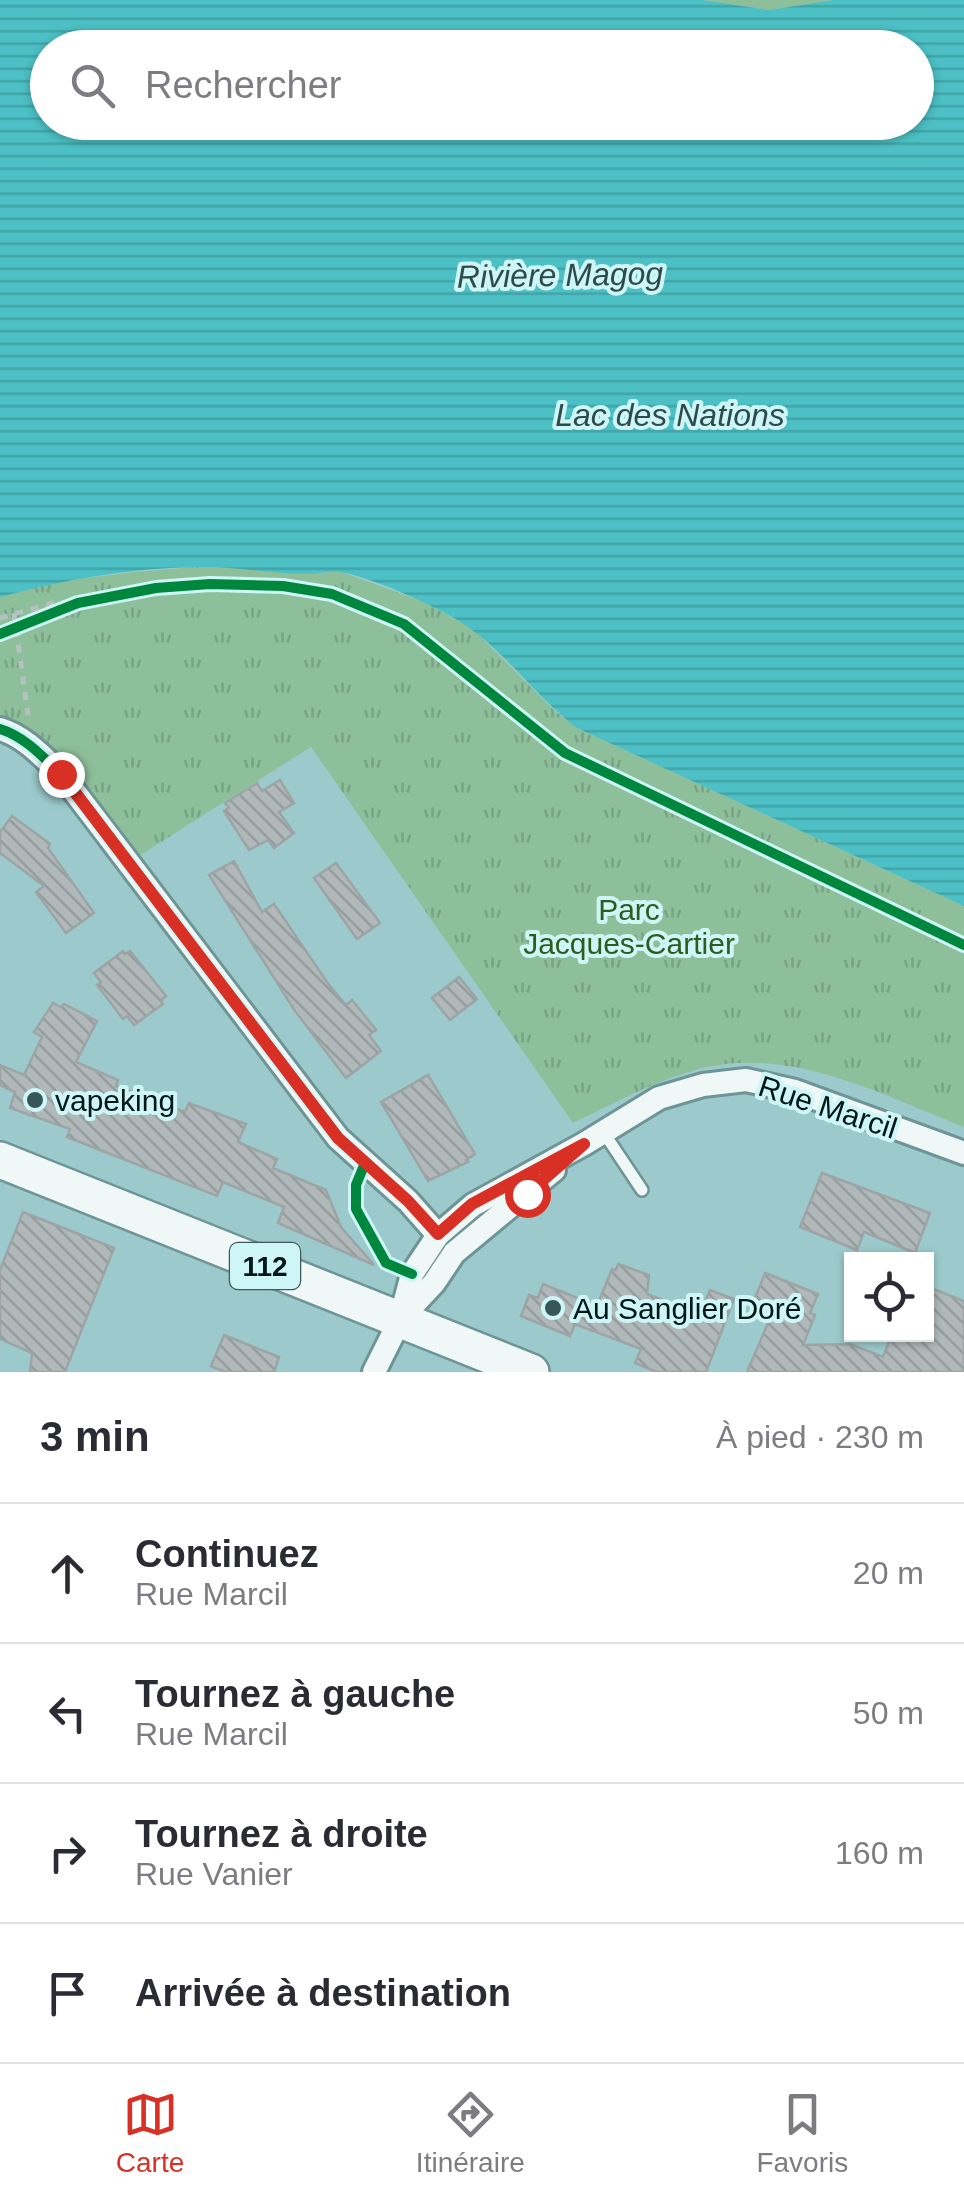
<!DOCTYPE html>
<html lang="fr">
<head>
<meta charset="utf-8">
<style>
	:root { --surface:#fff; --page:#f2f2f3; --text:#2b2b33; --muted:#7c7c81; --line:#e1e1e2; --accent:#d93025 }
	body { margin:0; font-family:Helvetica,sans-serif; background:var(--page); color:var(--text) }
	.controls { position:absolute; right:30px; bottom:30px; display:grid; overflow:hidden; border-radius:0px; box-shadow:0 2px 8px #0004 }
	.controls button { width:90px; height:90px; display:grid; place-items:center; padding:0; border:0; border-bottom:2px solid var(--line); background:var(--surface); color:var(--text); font:50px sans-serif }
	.stop { position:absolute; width:30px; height:30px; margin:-22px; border:8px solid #d93025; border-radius:50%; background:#fff }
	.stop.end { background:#d93025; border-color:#fff; box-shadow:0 2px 10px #0008 }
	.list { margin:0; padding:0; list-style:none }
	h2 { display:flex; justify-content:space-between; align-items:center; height:130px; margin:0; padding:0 40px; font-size:42px }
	h2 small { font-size:32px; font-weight:400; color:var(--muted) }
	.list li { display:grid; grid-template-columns:65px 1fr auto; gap:30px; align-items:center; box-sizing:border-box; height:140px; padding:0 40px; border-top:2px solid var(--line) }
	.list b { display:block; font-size:38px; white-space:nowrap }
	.list p { margin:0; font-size:32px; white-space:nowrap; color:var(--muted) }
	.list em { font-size:32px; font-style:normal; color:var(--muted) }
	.icon { flex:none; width:55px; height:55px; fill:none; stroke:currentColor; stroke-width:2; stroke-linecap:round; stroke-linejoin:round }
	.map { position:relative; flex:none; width:964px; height:1372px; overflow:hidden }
	.search { position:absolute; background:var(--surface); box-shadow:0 2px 8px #0004; left:30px; right:30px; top:30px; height:110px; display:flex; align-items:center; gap:25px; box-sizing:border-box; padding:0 35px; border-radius:55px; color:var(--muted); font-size:38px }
	.sheet { height:690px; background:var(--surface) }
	nav { display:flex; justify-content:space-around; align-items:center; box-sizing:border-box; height:140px; border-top:2px solid var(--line); background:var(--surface); font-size:28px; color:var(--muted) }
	nav a { display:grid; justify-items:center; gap:5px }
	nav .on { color:var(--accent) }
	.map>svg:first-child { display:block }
</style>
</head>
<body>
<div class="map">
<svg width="964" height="1372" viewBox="0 0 964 1372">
	<defs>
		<pattern id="park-tufts" width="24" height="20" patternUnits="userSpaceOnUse" patternTransform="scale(2.5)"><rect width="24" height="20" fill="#8ebf9b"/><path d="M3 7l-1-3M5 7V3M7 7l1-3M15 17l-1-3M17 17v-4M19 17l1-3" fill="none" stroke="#79a385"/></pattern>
		<pattern id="water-rules" width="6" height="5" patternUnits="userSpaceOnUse" patternTransform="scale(2.5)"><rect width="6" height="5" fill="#4cc0c4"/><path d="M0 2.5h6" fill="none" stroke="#41a4a8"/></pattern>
		<pattern id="building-back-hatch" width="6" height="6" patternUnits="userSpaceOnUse" patternTransform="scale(2.5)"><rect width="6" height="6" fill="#b1b8b9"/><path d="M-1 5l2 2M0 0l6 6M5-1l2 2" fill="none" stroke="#969d9e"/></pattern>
	</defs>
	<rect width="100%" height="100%" fill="#9ccacc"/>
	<!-- park -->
	<g fill="url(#park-tufts)">
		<path d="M703,0h130l-64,10z"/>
		<path d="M194,567l58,1 58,6 29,-3 85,31 49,27 81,81 23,18 387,178v221c-80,-31 -169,-79 -257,-60 -48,11 -90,35 -134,56l-262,-376 -180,114 -70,-87 -61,-45v-132c64,-19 127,-25 194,-30z"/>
	</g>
	<!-- water -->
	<path fill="url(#water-rules)" fill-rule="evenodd" d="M0,0h703l66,10 64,-10h131v906l-387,-178c-42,-32 -73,-79 -118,-107 -23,-15 -93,-46 -120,-49 -9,-2 -20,2 -30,2 -38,0 -75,-8 -114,-7 -66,1 -131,13 -195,30zM48,48h868v74h-868z"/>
	<!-- building -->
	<g fill="url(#building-back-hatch)" stroke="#9ca4a5" stroke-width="2.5">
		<path d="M280,780l14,23 -15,9 15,21 -20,15 -6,-8 -19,10 -25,-39 5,-3 -4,-5 32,-20 5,8z"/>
		<path d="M12,816l38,28 -2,4 46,65 -28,20 -30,-41 8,-6 -44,-33v-21z"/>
		<path d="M234,861l28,51 12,-8 55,81 17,20 6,-5 24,30 -7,5 12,16 -35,27 -51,-67 -86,-136z"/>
		<path d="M336,863l44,60 -23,16 -43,-61z"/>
		<path d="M123,951l2,3 5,-3 36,45 -5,4 2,4 -29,21 -7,-9 -4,3 -26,-34 4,-3 -7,-9z"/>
		<path d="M459,977l18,22 -27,21 -18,-22z"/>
		<path d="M53,1003l8,4 3,-3 33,17 -21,41 42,18 -2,6 69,26 4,-9 57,21 -8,18 39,17 -4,9 53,22 15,37 33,38 -96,-42 6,-16 -61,-25 -6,14 -150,-59 3,-8 -60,-21 5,-16 -15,-7v-20l24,10 18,-38 -8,-5z"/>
		<path d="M428,1075l47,79 -9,6 2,2 -40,19 -47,-79z"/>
		<path d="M822,1173l108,40 -15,40 -51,-21 -7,18 -57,-23z"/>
		<path d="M23,1212l91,36 -49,124h-35l2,-19 -32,-14v-69z"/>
		<path d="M618,1264l31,11 -2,19 53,20 10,-24 24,9 -28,73h-49l-22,-9 6,-14 -66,-25 -5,12 -49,-20 8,-21 9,3 5,-14 54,22 15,-37 4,1z"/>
		<path d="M765,1273l53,21 -8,19 5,2 -12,30 47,-1 33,13 9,-23h34v-48l38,15v71h-217l24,-56 -20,-8z"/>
		<path d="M224,1335l55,22 -5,15h-49l-14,-6z"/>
	</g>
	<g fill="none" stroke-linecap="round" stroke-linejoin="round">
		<defs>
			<path id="lane" d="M604,1133l38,57"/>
			<g id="street">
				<path d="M0,729c24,7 43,28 61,45l277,364 70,63 30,34"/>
				<path d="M402,1317l32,-34 20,-30 100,-83"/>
				<path d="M374,1372l26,-52 12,-46 26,-39 35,-30 111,-61 75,-46 44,-13 43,-5 49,11 169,62"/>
			</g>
			<path id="primary" d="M0,1160l531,212"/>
		</defs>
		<!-- lane casing -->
		<use href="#lane" stroke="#6e9496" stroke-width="16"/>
		<!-- street casing -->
		<use href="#street" stroke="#6e9496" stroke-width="28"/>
		<!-- primary casing -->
		<use href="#primary" stroke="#6e9496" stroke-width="40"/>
		<!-- path -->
		<g stroke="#b5c2c2" stroke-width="5" stroke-dasharray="8 8" stroke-linecap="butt">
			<path d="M14,613l14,102"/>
			<path d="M0,618l53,-15h25"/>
		</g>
		<!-- lane -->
		<use href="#lane" stroke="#f0f7f7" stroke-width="11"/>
		<!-- street -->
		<use href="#street" stroke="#f0f7f7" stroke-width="22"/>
		<!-- primary -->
		<use href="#primary" stroke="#f0f7f7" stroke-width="35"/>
		<defs>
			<g id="cycleway">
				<path d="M0,634l78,-31 78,-15 54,-4 73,2 49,8 72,30 161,129 399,192"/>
				<path d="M0,729c24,7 43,28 61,45l277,364 27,25 -9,22v24l30,54 26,11"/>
			</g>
		</defs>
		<!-- cycleway casing -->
		<use href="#cycleway" stroke="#cef6f7" stroke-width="16"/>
		<!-- cycleway -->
		<use href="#cycleway" stroke="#00873e" stroke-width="10"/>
	</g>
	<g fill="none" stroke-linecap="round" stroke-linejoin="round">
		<!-- route -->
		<path stroke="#d93025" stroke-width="12" d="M61,774l277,364 70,63 30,33 34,-30 112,-60 -57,50"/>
	</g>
	<!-- markers -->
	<g fill="#375657" stroke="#cef6f7" stroke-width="4">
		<circle cx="35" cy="1100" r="10"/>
		<circle cx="553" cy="1308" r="10"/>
	</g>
	<g text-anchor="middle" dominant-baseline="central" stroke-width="8" stroke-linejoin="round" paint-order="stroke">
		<!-- shield labels -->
		<rect fill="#cef6f7" stroke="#3e5a5b" stroke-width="2.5" x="230" y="1243" width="70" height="46" rx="8"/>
		<g font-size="28" font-weight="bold" fill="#001718">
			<text x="265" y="1266">112</text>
		</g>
		<!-- park labels -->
		<g font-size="30" fill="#2e5c1e" stroke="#cef6f7">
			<text x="629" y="909">Parc<tspan x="629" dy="34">Jacques-Cartier</tspan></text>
		</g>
		<!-- poi labels -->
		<g font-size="30" fill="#001718" stroke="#cef6f7" text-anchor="start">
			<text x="55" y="1100">vapeking</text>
			<text x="573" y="1308">Au Sanglier Doré</text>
		</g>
		<!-- street labels -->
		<g font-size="30" fill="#001718" stroke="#cef6f7">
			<text transform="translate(828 1107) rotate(18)">Rue Marcil</text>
		</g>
		<!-- water labels -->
		<g font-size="32" font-style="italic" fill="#2d4b4c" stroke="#cef6f7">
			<text transform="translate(560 275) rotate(-1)">Rivière Magog</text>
			<text x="670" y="415">Lac des Nations</text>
		</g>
	</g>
</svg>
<div class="controls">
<button><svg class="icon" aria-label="locate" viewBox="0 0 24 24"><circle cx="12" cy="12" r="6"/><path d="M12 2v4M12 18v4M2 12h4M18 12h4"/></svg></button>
</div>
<div class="stop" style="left:527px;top:1194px"></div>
<div class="stop end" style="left:61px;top:774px"></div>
<div class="search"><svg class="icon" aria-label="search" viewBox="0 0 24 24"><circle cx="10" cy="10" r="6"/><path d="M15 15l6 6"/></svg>Rechercher</div>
</div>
<section class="sheet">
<h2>3 min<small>À pied · 230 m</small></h2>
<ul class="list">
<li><svg class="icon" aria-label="ahead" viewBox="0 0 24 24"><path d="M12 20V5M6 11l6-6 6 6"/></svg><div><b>Continuez</b><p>Rue Marcil</p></div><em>20 m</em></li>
<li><svg class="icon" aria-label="left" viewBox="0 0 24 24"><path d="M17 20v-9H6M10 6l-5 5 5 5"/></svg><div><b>Tournez à gauche</b><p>Rue Marcil</p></div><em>50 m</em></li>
<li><svg class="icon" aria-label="right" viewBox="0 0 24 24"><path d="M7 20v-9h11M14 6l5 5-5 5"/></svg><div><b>Tournez à droite</b><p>Rue Vanier</p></div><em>160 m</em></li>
<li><svg class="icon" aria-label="arrive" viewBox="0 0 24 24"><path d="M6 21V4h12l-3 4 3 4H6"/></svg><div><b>Arrivée à destination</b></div></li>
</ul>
</section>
<nav>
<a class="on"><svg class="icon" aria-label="map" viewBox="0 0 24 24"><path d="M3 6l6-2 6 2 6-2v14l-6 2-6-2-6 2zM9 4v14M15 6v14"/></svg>Carte</a>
<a><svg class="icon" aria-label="directions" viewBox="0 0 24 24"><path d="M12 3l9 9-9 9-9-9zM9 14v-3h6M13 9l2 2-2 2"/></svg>Itinéraire</a>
<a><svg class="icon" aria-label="saved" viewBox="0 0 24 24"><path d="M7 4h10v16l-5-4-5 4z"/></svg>Favoris</a>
</nav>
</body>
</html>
